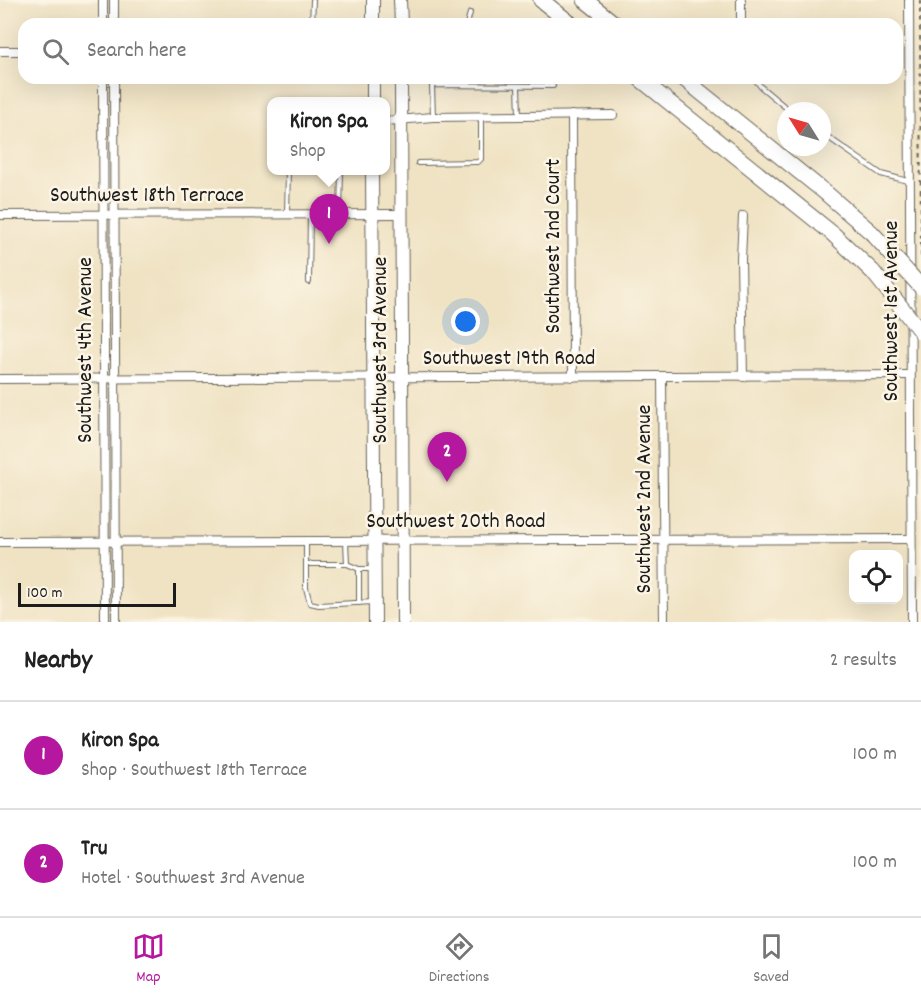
<!DOCTYPE html>
<html lang="en">
<head>
<meta charset="utf-8">
<style>
	:root { --surface:#fff; --page:#f2f2f2; --text:#222; --muted:#767676; --line:#e0e0e0; --accent:#b5179e }
	body { margin:0; font-family:Dekko,sans-serif; background:var(--page); color:var(--text) }
	.controls { position:absolute; right:18px; bottom:18px; display:grid; overflow:hidden; border-radius:12px; box-shadow:0 6px 24px #0002 }
	.controls button { width:54px; height:54px; display:grid; place-items:center; padding:0; border:0; border-bottom:2px solid var(--line); background:var(--surface); color:var(--text); font:30px sans-serif }
	.compass { position:absolute; left:777px; top:102px; width:54px; height:54px; border-radius:50%; background:var(--surface); box-shadow:0 6px 24px #0002; rotate:307deg }
	.scale { position:absolute; left:18px; bottom:15px; width:158px; box-sizing:border-box; padding-left:6px; border:3px solid #1c1c1c; border-top:0; font-size:16px; line-height:21px; white-space:nowrap; color:#1c1c1c; -webkit-text-stroke:4px #fcf5e5; paint-order:stroke }
	.you { position:absolute; left:466px; top:322px; width:21px; height:21px; margin:-15px; border:4px solid #fff; border-radius:50%; background:#1a73e8; box-shadow:0 0 0 9px #1a73e833 }
	.badge { display:grid; place-items:center; width:39px; height:39px; border-radius:50%; background:var(--accent); color:#fff; font-size:20px; font-weight:700 }
	.pin { position:absolute; translate:-50% -50px; filter:drop-shadow(0 2px 3px #0008) }
	.pin::after { content:''; position:absolute; top:32px; width:21px; height:18px; background:inherit; clip-path:polygon(0 0,100% 0,50% 100%) }
	.popup { position:absolute; left:267px; top:97px; width:123px; height:78px; box-sizing:border-box; display:grid; place-content:center; border-radius:12px; background:var(--surface); filter:drop-shadow(0 2px 4px #0005); font-size:20px; white-space:nowrap; color:var(--muted) }
	.popup b { font-size:22px; color:var(--text) }
	.popup::after { content:''; position:absolute; left:50%; top:100%; margin-left:-12px; border:12px solid transparent; border-top-color:var(--surface) }
	.list { margin:0; padding:0; list-style:none }
	h2 { display:flex; justify-content:space-between; align-items:center; height:78px; margin:0; padding:0 24px; font-size:26px }
	h2 small { font-size:20px; font-weight:400; color:var(--muted) }
	.list li { display:grid; grid-template-columns:39px 1fr auto; gap:18px; align-items:center; box-sizing:border-box; height:108px; padding:0 24px; border-top:2px solid var(--line) }
	.list b { display:block; font-size:22px; white-space:nowrap }
	.list p { margin:0; font-size:20px; white-space:nowrap; color:var(--muted) }
	.list em { font-size:20px; font-style:normal; color:var(--muted) }
	.icon { flex:none; width:33px; height:33px; fill:none; stroke:currentColor; stroke-width:2; stroke-linecap:round; stroke-linejoin:round }
	.map { position:relative; flex:none; width:921px; height:622px; overflow:hidden }
	.search { position:absolute; background:var(--surface); box-shadow:0 6px 24px #0002; left:18px; right:18px; top:18px; height:66px; display:flex; align-items:center; gap:15px; box-sizing:border-box; padding:0 21px; border-radius:18px; color:var(--muted); font-size:22px }
	.sheet { height:294px; background:var(--surface) }
	nav { display:flex; justify-content:space-around; align-items:center; box-sizing:border-box; height:84px; border-top:2px solid var(--line); background:var(--surface); font-size:16px; color:var(--muted) }
	nav a { display:grid; justify-items:center; gap:3px }
	nav .on { color:var(--accent) }
	.map>svg:first-child { display:block }
</style>
</head>
<body>
<div class="map">
<svg width="921" height="622" viewBox="0 0 921 622">
	<rect width="100%" height="100%" fill="#fcf5e5"/>
	<filter id="ink" filterUnits="userSpaceOnUse"><feTurbulence type="fractalNoise" baseFrequency=".0167" numOctaves="2"/><feDisplacementMap in="SourceGraphic" scale="12" xChannelSelector="R" yChannelSelector="G"/><feConvolveMatrix kernelMatrix="1 2 1 2 8 2 1 2 1" color-interpolation-filters="sRGB"/></filter>
	<filter id="wash" filterUnits="userSpaceOnUse"><feTurbulence type="fractalNoise" baseFrequency=".008" numOctaves="4" result="noise"/><feDisplacementMap in="SourceGraphic" scale="24" xChannelSelector="R" yChannelSelector="G"/><feGaussianBlur stdDeviation="1.35" result="paint"/><feColorMatrix in="noise" values="0 0 0 0 0 0 0 0 0 0 0 0 0 0 0 0 0 1.4 0 .05"/><feComposite in="paint" operator="in"/></filter>
	<g filter="url(#wash)">
		<rect width="100%" height="100%" fill="#f0e3c4"/>
	</g>
	<g filter="url(#ink)">
		<g fill="none" stroke-linecap="round" stroke-linejoin="round">
			<defs>
				<g id="lane">
					<path d="M312,24l1,-24"/>
					<path d="M467,24l3,-11"/>
					<path d="M754,78l7,9 29,24"/>
					<path d="M518,86l1,29"/>
					<path d="M433,117l-1,-32 121,1"/>
					<path d="M822,133l59,41 27,7"/>
					<path d="M418,163l60,-1 3,-3v-42"/>
					<path d="M287,213l1,-43"/>
					<path d="M340,213l1,-43"/>
					<path d="M309,282l1,-67"/>
					<path d="M346,541l1,23"/>
					<path d="M306,542v46l4,15 9,2 54,-3"/>
					<path d="M306,564h41l12,5"/>
					<path d="M359,603v-34h13"/>
				</g>
				<g id="street">
					<path d="M103,0v24"/>
					<path d="M741,0v24"/>
					<path d="M909,0l3,622"/>
					<path d="M114,24v-24"/>
					<path d="M0,51h24"/>
					<path d="M103,78l2,544"/>
					<path d="M114,78l2,544"/>
					<path d="M572,115l1,262"/>
					<path d="M386,121l47,-4 180,-2"/>
					<path d="M0,215l401,-1"/>
					<path d="M743,216l-2,43 2,118"/>
					<path d="M662,377l2,245"/>
					<path d="M0,379l910,-4"/>
					<path d="M0,542l911,-3"/>
				</g>
				<g id="secondary">
					<path d="M373,0v24"/>
					<path d="M400,0l1,24"/>
					<path d="M401,78l2,544"/>
					<path d="M373,101v-23"/>
					<path d="M372,170l3,452"/>
				</g>
				<g id="highway">
					<path d="M541,0l30,24"/>
					<path d="M585,0l30,24"/>
					<path d="M639,78l194,156 40,38"/>
					<path d="M683,78l144,116 45,39"/>
				</g>
			</defs>
			<!-- lane casing -->
			<use href="#lane" stroke="#666257" stroke-width="6"/>
			<!-- street casing -->
			<use href="#street" stroke="#666257" stroke-width="10"/>
			<!-- secondary casing -->
			<use href="#secondary" stroke="#666257" stroke-width="14"/>
			<!-- highway casing -->
			<use href="#highway" stroke="#666257" stroke-width="17"/>
			<!-- path -->
			<path stroke="#666257" stroke-width="2" stroke-dasharray="4.5 4.5" stroke-linecap="butt" d="M920,0l1,260"/>
			<!-- lane -->
			<use href="#lane" stroke="#fff" stroke-width="4"/>
			<!-- street -->
			<use href="#street" stroke="#fff" stroke-width="8"/>
			<!-- secondary -->
			<use href="#secondary" stroke="#fff" stroke-width="12"/>
			<!-- highway -->
			<use href="#highway" stroke="#fff" stroke-width="15"/>
			<defs>
				<g id="highway-bridge">
					<path d="M872,233l49,54"/>
					<path d="M873,272l48,60"/>
				</g>
			</defs>
			<!-- highway-bridge casing -->
			<use href="#highway-bridge" stroke="#666257" stroke-width="17" stroke-linecap="butt"/>
			<!-- highway-bridge -->
			<use href="#highway-bridge" stroke="#fff" stroke-width="15"/>
		</g>
	</g>
	<g text-anchor="middle" dominant-baseline="central" stroke-width="5" stroke-linejoin="round" paint-order="stroke">
		<!-- street labels -->
		<g font-size="22" fill="#1c1c1c" stroke="#fcf5e5">
			<text x="147" y="196">Southwest 18th Terrace</text>
			<text transform="translate(554 246) rotate(-90)">Southwest 2nd Court</text>
			<text transform="translate(892 311) rotate(-90)">Southwest 1st Avenue</text>
			<text transform="translate(86 350) rotate(-90)">Southwest 4th Avenue</text>
			<text transform="translate(381 350) rotate(-90)">Southwest 3rd Avenue</text>
			<text x="509" y="359">Southwest 19th Road</text>
			<text transform="translate(645 499) rotate(-90)">Southwest 2nd Avenue</text>
			<text x="456" y="522">Southwest 20th Road</text>
		</g>
	</g>
</svg>
<div class="controls">
<button><svg class="icon" aria-label="locate" viewBox="0 0 24 24"><circle cx="12" cy="12" r="6"/><path d="M12 2v4M12 18v4M2 12h4M18 12h4"/></svg></button>
</div>
<svg class="compass" viewBox="-18 -18 36 36"><path d="M0-13l5 13h-10z" fill="#e53935"/><path d="M0 13l5-13h-10z" fill="#767676"/></svg>
<div class="scale">100 m</div>
<div class="you"></div>
<div class="pin badge" style="left:329px;top:244px">1</div>
<div class="popup"><b>Kiron Spa</b>Shop</div>
<div class="pin badge" style="left:447px;top:482px">2</div>
<div class="search"><svg class="icon" aria-label="search" viewBox="0 0 24 24"><circle cx="10" cy="10" r="6"/><path d="M15 15l6 6"/></svg>Search here</div>
</div>
<section class="sheet">
<h2>Nearby<small>2 results</small></h2>
<ul class="list">
<li><span class="badge">1</span><div><b>Kiron Spa</b><p>Shop · Southwest 18th Terrace</p></div><em>100 m</em></li>
<li><span class="badge">2</span><div><b>Tru</b><p>Hotel · Southwest 3rd Avenue</p></div><em>100 m</em></li>
</ul>
</section>
<nav>
<a class="on"><svg class="icon" aria-label="map" viewBox="0 0 24 24"><path d="M3 6l6-2 6 2 6-2v14l-6 2-6-2-6 2zM9 4v14M15 6v14"/></svg>Map</a>
<a><svg class="icon" aria-label="directions" viewBox="0 0 24 24"><path d="M12 3l9 9-9 9-9-9zM9 14v-3h6M13 9l2 2-2 2"/></svg>Directions</a>
<a><svg class="icon" aria-label="saved" viewBox="0 0 24 24"><path d="M7 4h10v16l-5-4-5 4z"/></svg>Saved</a>
</nav>
</body>
</html>
